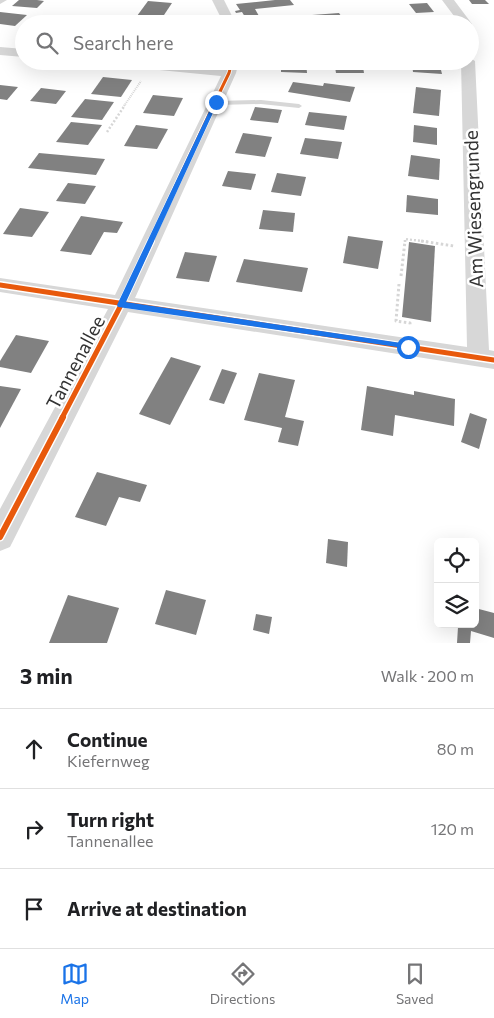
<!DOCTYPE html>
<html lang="en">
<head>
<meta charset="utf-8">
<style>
	:root { --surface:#fff; --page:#f6f6f6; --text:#202124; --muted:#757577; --line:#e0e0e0; --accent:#1a73e8 }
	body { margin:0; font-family:Commissioner,sans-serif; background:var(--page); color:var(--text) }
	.controls { position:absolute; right:15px; bottom:15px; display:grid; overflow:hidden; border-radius:8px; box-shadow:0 5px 20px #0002 }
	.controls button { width:45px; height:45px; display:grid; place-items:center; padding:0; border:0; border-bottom:1px solid var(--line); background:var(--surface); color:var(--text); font:25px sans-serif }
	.stop { position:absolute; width:15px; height:15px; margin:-11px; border:4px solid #1a73e8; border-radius:50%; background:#fff }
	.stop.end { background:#1a73e8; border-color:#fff; box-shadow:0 1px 5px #0008 }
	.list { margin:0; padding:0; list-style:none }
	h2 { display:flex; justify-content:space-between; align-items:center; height:65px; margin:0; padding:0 20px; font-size:21px }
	h2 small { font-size:16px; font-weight:400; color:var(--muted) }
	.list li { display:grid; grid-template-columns:32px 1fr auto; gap:15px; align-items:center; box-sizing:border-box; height:80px; padding:0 20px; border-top:1px solid var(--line) }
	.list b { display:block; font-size:19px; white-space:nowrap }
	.list p { margin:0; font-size:16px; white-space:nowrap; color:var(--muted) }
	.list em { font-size:16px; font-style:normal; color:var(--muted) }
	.icon { flex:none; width:28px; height:28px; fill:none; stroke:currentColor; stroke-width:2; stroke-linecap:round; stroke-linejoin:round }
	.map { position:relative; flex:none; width:494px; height:643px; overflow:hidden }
	.search { position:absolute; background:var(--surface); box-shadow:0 5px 20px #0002; left:15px; right:15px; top:15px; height:55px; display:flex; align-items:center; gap:12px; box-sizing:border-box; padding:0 18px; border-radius:28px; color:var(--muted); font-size:19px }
	.sheet { height:305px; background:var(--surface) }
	nav { display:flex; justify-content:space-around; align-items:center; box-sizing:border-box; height:70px; border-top:1px solid var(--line); background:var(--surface); font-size:14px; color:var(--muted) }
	nav a { display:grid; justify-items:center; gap:2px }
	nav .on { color:var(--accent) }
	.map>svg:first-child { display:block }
</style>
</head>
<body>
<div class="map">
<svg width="494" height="643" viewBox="0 0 494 643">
	<rect width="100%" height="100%" fill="#fff"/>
	<!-- building -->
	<g fill="#818181">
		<path d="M19,0h18l7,1 -7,7 -25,-2z"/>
		<path d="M275,0h15l4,5 -39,4 4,7 -14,1 -3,-5 -6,1 -1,-2 5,-1 -4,-6z"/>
		<path d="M469,0h16l4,4h-17z"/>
		<path d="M148,1l24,2 -10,15 -25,-2z"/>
		<path d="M427,3l7,9 -18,1 -7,-9z"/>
		<path d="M0,12l27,3 -12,11 -15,-2z"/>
		<path d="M339,13l5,7h-4l2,4 -26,-2 -4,-7z"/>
		<path d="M207,18l1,6h-27l-1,-5z"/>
		<path d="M418,21h21l1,3h-21z"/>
		<path d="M281,61h25l1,12 -26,-1z"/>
		<path d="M334,61h28l2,12h-28z"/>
		<path d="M412,64l28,2 2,8 -29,-2z"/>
		<path d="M103,77l29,3 -11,17 -30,-3z"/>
		<path d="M293,82l30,4 1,-3 31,4 -5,15 -62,-10z"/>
		<path d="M0,85l18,2 -11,13 -7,-1z"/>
		<path d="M416,87l25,3 -2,26 -26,-3z"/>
		<path d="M41,88l25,3 -10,13 -26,-3z"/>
		<path d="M153,95l30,3 -9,18 -31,-3z"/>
		<path d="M85,99l29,3 -12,18 -31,-3z"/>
		<path d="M255,107l27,3 -4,13 -28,-3z"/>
		<path d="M309,112l38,4 -3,14 -39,-5z"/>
		<path d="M71,122l31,3 -14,20 -32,-3z"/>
		<path d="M136,125l32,4 -11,20 -33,-3z"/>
		<path d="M414,125l23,3v17l-24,-3z"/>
		<path d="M243,133l29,4 -7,20 -30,-4z"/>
		<path d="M305,138l37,4 -4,17 -38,-5z"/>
		<path d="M39,153l66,6 -9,16 -68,-7z"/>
		<path d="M411,155l29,4 -1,21 -31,-4z"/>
		<path d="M228,171l28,3 -5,16 -29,-4z"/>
		<path d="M277,173l29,4 -5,19 -30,-4z"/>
		<path d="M68,183l28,3 -11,18 -29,-3z"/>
		<path d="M407,195l31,4v16l-32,-3z"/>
		<path d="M20,208l29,4 -17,25 -29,-3z"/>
		<path d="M263,210l32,3 -2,19 -34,-3z"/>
		<path d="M81,216l42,6 -6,11 -13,-1 -13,23 -31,-4z"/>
		<path d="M348,236l35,5 -5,28 -35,-6z"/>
		<path d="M409,242l26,4 -4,76 -29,-5z"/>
		<path d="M185,252l32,4 -8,26 -33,-4z"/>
		<path d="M244,259l64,9 -6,24 -66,-10z"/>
		<path d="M16,335l33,6 -18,32 -31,-6v-6z"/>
		<path d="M171,357l30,9 -31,59 -31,-11z"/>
		<path d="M222,369l15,4 -13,31 -15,-4z"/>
		<path d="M259,373l36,7 -10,37 19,4 -6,25 -20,-4 4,-14 -38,-8z"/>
		<path d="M0,386l21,3 -21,39z"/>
		<path d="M367,386l47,9v-4l41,8 -1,27 -59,-11 -2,21 -32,-6z"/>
		<path d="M470,413l17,6 -8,30 -18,-7z"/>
		<path d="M97,472l50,13 -7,17 -21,-5 -13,29 -31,-9z"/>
		<path d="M328,539l20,3 -1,25 -21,-4z"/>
		<path d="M166,590l40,10 -10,35 -41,-11z"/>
		<path d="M68,595l51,13 -12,35h-58z"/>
		<path d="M475,608l19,5v25l-23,-7 -1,12h-13l1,-16 -9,-3h26z"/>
		<path d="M256,614l16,3 -3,17 -16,-4z"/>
	</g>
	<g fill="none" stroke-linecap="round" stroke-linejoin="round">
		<!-- path-far2 -->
		<path stroke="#d6d6d6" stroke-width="2" stroke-dasharray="1 1" stroke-linecap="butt" d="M124,106l17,-25"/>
		<!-- path-far1 -->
		<g stroke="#d6d6d6" stroke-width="2.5" stroke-dasharray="2 2" stroke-linecap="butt">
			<path d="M107,132l18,-27"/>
			<path d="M405,242v-3l24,3"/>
		</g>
		<!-- path -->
		<g stroke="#d6d6d6" stroke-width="3" stroke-dasharray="2.5 2.5" stroke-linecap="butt">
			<path d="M421,241l33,5"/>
			<path d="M401,276l4,-35"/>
			<path d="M399,284l-3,37 14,2v3"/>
		</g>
		<!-- lane -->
		<path fill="#d7d7d7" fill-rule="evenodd" d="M261,100l38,4 3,2 -3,2 -38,-4 -45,1 -3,-2 3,-2z"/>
		<!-- street -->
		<g fill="#d7d7d7" fill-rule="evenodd">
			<path d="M0,0h7l-7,4z"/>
			<path d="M212,0h12l12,24h-12z"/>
			<path d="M442,0h12l18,24 -2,3v-3h-10z"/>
			<path d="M0,47l24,2v8l-24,-2z"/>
			<path d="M470,58l5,3 14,289 5,1v18l-366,-57 -118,235 -10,4v-42l108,-200 -108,-17v-14l115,17 106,-219 -113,-11 -6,-4h49l72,7 2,-7h14l-3,12 -101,225 332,49 -6,-286h9z"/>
		</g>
		<defs>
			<path id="cycleway-far3" d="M213,106l16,-33 3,-12"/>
			<path id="cycleway-far2" d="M150,242l64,-137"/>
			<g id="cycleway-far1">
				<path d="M0,285l494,75"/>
				<path d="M62,418l59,-113 30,-64"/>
			</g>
			<path id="cycleway" d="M0,537l63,-120"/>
		</defs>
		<!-- cycleway-far3 casing -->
		<use href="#cycleway-far3" stroke="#fff" stroke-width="5"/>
		<!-- cycleway-far2 casing -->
		<use href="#cycleway-far2" stroke="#fff" stroke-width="6"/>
		<!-- cycleway-far1 casing -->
		<use href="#cycleway-far1" stroke="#fff" stroke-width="8"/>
		<!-- cycleway casing -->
		<use href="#cycleway" stroke="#fff" stroke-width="9"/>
		<!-- cycleway-far3 -->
		<use href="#cycleway-far3" stroke="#e8590c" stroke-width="3"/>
		<!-- cycleway-far2 -->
		<use href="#cycleway-far2" stroke="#e8590c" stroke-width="4"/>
		<!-- cycleway-far1 -->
		<use href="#cycleway-far1" stroke="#e8590c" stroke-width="5"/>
		<!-- cycleway -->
		<use href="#cycleway" stroke="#e8590c" stroke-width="6"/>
	</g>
	<!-- route -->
	<path fill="#1a73e8" d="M214,101l4,1 -92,200 282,42h3v5l-293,-42 -1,-2z"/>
	<g text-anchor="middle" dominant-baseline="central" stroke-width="5" stroke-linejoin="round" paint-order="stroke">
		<!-- street labels -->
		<g font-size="19" fill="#333" stroke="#fff">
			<text transform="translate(473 209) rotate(-92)">Am Wiesengrunde</text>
			<text transform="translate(75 362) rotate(-62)">Tannenallee</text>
		</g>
	</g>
</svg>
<div class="controls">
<button><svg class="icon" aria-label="locate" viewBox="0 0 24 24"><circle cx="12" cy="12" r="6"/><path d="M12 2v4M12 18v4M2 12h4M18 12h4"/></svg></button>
<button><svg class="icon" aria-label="layers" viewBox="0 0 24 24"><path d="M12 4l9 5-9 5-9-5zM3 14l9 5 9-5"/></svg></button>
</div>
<div class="stop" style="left:408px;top:347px"></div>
<div class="stop end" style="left:216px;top:102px"></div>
<div class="search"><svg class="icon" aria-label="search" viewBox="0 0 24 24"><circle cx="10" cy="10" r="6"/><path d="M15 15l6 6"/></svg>Search here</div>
</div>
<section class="sheet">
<h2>3 min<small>Walk · 200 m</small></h2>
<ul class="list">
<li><svg class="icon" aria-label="ahead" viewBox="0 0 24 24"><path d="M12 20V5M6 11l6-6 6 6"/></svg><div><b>Continue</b><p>Kiefernweg</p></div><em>80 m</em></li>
<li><svg class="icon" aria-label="right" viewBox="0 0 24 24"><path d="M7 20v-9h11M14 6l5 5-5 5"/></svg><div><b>Turn right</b><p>Tannenallee</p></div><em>120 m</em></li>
<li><svg class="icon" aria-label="arrive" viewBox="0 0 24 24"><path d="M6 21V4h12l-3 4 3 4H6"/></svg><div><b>Arrive at destination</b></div></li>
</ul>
</section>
<nav>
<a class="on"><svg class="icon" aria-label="map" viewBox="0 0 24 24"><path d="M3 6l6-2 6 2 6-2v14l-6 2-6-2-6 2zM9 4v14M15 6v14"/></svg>Map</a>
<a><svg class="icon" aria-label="directions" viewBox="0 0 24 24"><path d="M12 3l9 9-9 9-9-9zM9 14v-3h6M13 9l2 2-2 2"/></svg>Directions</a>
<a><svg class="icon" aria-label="saved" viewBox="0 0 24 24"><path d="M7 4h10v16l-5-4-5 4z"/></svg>Saved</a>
</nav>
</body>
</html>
